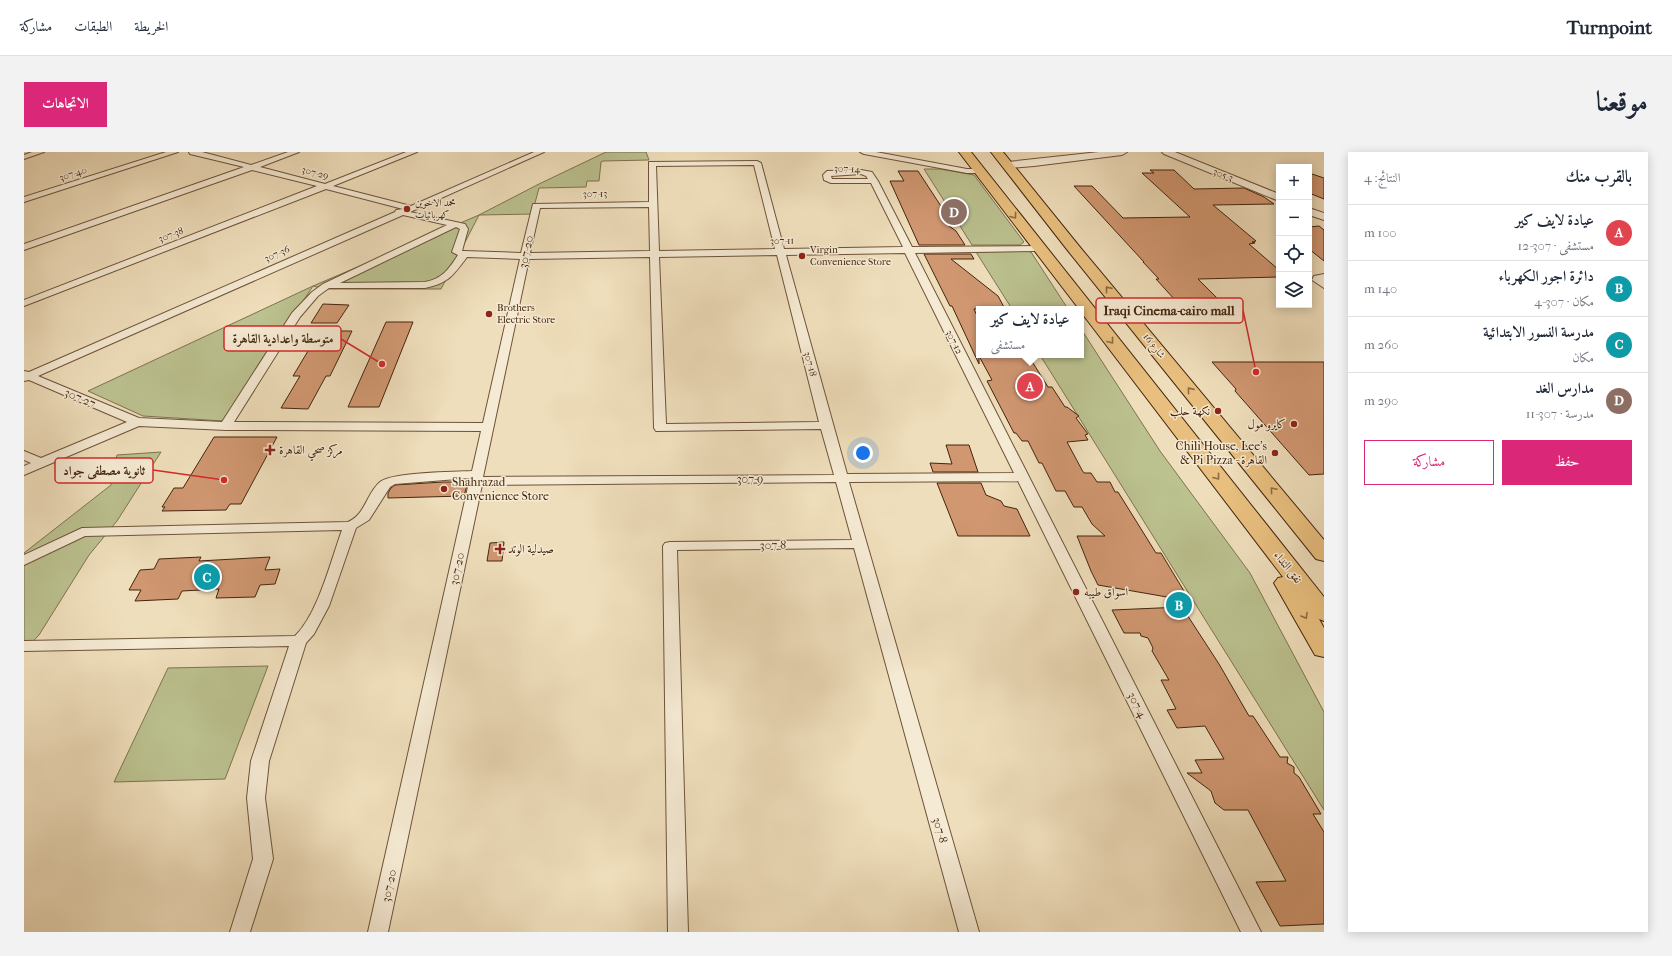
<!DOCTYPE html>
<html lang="ar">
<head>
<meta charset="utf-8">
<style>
	:root { --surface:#fff; --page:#f2f2f3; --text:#1f2937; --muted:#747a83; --line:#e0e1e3; --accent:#db2777 }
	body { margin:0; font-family:"IM FELL French Canon",Amiri,serif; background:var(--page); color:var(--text); direction:rtl }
	.controls { position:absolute; right:12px; top:12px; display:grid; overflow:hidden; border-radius:0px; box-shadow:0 2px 10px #0003 }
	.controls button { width:36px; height:36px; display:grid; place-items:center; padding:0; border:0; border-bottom:1px solid var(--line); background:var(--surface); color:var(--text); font:20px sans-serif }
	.you { position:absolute; left:839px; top:301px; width:14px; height:14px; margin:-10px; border:3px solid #fff; border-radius:50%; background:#1a73e8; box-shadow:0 0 0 6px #1a73e833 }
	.badge { display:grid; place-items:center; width:26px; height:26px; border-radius:50%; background:var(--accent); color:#fff; font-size:13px; font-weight:700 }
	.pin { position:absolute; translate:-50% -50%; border:2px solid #fff; box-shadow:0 1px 4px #0006 }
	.popup { position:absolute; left:952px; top:154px; width:108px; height:52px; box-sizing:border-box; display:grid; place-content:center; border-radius:0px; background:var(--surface); filter:drop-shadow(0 1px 3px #0005); font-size:13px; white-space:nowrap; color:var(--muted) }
	.popup b { font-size:15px; color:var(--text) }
	.popup::after { content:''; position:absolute; left:50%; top:100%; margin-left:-8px; border:8px solid transparent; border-top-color:var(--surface) }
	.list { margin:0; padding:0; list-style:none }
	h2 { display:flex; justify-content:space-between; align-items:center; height:52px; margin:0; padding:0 16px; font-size:17px }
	h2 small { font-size:13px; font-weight:400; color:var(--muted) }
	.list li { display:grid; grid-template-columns:26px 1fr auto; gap:12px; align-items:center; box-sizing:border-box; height:56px; padding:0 16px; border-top:1px solid var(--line) }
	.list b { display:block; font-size:15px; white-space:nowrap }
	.list p { margin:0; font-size:13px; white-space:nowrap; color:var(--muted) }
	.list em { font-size:13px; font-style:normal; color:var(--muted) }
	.actions { display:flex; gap:8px; padding:12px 16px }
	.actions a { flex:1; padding:9px 0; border:1px solid var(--accent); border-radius:0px; text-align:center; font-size:14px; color:var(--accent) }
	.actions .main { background:var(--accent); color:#fff }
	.icon { flex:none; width:22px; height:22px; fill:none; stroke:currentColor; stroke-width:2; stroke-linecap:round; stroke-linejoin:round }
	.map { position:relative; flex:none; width:1300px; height:780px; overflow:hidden; direction:ltr; border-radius:0px }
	header { display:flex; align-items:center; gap:24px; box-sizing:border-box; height:56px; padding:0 20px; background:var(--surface); border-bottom:1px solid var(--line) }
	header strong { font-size:19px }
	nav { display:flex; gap:22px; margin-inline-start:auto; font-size:14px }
	.intro { display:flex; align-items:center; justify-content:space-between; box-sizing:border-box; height:96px; padding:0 24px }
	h1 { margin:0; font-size:28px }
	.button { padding:10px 18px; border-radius:0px; background:var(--accent); color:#fff; font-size:14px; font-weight:700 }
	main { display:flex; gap:24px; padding:0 24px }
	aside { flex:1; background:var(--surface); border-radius:0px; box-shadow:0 2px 10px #0003 }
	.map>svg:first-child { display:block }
</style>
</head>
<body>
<header>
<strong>Turnpoint</strong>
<nav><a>الخريطة</a><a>الطبقات</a><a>مشاركة</a></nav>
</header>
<div class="intro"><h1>موقعنا</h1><a class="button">الاتجاهات</a></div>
<main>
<aside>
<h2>بالقرب منك<small>النتائج: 4</small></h2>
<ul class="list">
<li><span class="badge" style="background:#e0444e">A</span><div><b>عيادة لايف كير</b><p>مستشفى · 307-12</p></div><em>100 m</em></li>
<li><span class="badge" style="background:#0f9aa8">B</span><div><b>دائرة اجور الكهرباء</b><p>مكان · 307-4</p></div><em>140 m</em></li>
<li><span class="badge" style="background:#0f9aa8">C</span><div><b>مدرسة النسور الابتدائية</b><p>مكان</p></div><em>260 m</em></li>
<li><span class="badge" style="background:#8d6e63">D</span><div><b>مدارس الغد</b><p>مدرسة · 307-11</p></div><em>290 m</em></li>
</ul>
<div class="actions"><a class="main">حفظ</a><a>مشاركة</a></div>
</aside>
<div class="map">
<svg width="1300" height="780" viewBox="0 0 1300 780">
	<rect width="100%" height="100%" fill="#efdebb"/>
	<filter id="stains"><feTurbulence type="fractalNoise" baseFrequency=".005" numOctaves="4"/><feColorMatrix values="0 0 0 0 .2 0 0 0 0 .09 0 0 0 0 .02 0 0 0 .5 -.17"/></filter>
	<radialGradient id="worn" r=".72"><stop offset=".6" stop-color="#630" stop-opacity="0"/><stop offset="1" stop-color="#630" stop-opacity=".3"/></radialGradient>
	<!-- green -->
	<g fill="#bbc18f" stroke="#7f734e">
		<path d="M582,0h40l3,8 -46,1 -2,1 -2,19h-12l-1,6 -47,1 -4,15 1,3 -1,8 -56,1 -38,74h-116l-12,-3 -89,135 -81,-5 -55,-25 225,-105 166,-71 60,-31z"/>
		<path d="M900,17h16l34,6 50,67 -4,3h-48z"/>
		<path d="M1001,99l6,1 37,57h-56l-36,-57z"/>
		<path d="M1057,177l79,122 90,122 74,139v98l-284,-455h41z"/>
		<path d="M137,300l-44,69 -28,34 -50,80 -15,16v-98l87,-68 6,-30z"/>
		<path d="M244,514l-43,113 -111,3 54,-114z"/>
	</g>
	<!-- building -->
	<g fill="#d09771" stroke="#43250e">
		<path d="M1126,18h24l20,19 50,-1 20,9 10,7 -61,1 43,36 -4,1 3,1 -6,1 30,26v7l-81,2 31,31 -44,1 -29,-32h3l-16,-17h1l-70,-76h18l31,32 67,-1 -48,-44h12z"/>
		<path d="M874,19h20l34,52 -3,3 7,5 9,14h-46l-29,-64h14z"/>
		<path d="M1285,21l15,5v21l-15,-6z"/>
		<path d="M1295,74l5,4v31l-15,-12v-22z"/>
		<path d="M900,102h47l3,5h-23l47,37 7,13h-31l5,11v35h49l20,32h4l13,20h2l12,9 -3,2 12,16 -3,1 3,5 -21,2 15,28 2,3h7l6,9h13l5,10h3l38,61h5l29,48 -92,-16 -7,-14 -14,-35h28l-13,-12 -10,-17h-8l-9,-16h-9l-14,-28h-3l-11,-22h-6l-6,-8h-2l-27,-52 5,-1 -13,-24v8l-27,-58h-2z"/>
		<path d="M299,152l26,1 -12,18h-26z"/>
		<path d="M362,170h27l-34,85h-31z"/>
		<path d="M296,179h32l-22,45h-4l-18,33 -27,-1 19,-32h-7z"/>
		<path d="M1188,210h112v112l-15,1 -74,-84 1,-2z"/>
		<path d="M190,285h63l-36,67h-11l-4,6 -64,1 3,-4h-3l12,-19h9z"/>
		<path d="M922,293h23l9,27h-45l-3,-9 22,1z"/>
		<path d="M419,330h25l-4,14 -76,2v-5l3,-5 4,-3z"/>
		<path d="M913,331h44l5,12 15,6 3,5 13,3 13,27h-72z"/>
		<path d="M480,390l-2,19h-15l3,-18z"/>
		<path d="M177,405l-2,4 71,-4 -5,13 15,-1 -5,15 -15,1 -5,12 -39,1 3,-9 -37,2 -4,8 -43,2 6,-11h-12l11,-20 14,-1 5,-10z"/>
		<path d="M1158,455l37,57 30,52h4l27,41h8l-1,6 7,4v6l5,4 22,37h-8l11,18v92l-44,2 -24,-44 30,-1 -38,-71h-24l-9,-7 -4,-12 -24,-18h15l-7,-13 29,-1 -19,-33 -28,2 -10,-18 9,-1 -15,-29h8l-17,-29 1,-3 -5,-10 -7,-2 -1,-3h-16l-12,-23z"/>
	</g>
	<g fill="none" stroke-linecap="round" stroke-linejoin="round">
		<defs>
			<g id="minor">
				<path d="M8,0h12l-20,7v-4z"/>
				<path d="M142,0h12l-154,50v-5z"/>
				<path d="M165,0h13l49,13 37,-13h11l-39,15 65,17 81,-32h11l-84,34 78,20 123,-54h10l-134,60 55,12 3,5 -6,22h2l57,2 12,-49 116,-2v-40l108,-1 4,2 23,86 119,-2 -32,-64h-40l-7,-3 -1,-5 4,-4 34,-1 11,2 6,9 34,66 129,-1 2,2 -5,3 -123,2 346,679h-20l-223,-451 -169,1 130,450h-20l-105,-384 -177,2 11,382h-20l-5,-386 2,-3 5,-1 182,-2 -16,-58 -354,3 -94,447h-20l102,-454 -75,6 -5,3 -21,33 -13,8 -27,78 -15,28 -8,9 -37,118 -4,37 8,61 -23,73h-20l23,-73 -6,-61 4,-37 38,-115 -265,5v-10l271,-5c23,-22 36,-76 47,-106l-257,6 -61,29v-10l58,-27 266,-6c18,-8 18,-28 32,-40 12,-10 74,-10 92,-11l9,-40 -255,-1 -87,-4 -115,49v-9l7,-3 -7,-3v-9l17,7 86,-36 -98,-42 -5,1v-10l5,1 366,-160 1,-2 7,-1 -77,-20 -302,117v-6l293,-114 -65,-16 -228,80v-6l220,-77 -54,-13zM730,13l21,84 -116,2 -3,-85zM837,22l5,2 2,3h-36l-1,-3zM625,55l1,44 -120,2 10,-45zM379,63l44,10 -124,59 -11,8 -20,21 -70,109 -83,-4 -101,-42zM432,75l4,2 -8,23 6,3c-9,14 -16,24 -33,27l-85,1zM881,101l109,220 -167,1 -61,-219zM753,103l42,167 -153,2 -7,-167zM443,105l53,2 -37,164 -249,-1 66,-105 18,-21 11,-8h96c23,-5 28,-12 42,-31zM626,105l4,171 2,3 165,-2 13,46 -351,2 46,-218z"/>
				<path d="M836,0h16l91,17h12l4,2 -4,2h-12l-103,-19z"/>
				<path d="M1300,122v14l-12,-8 2,-4z"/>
			</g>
			<g id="tertiary">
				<path d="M1075,0h28l-5,3 -88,11 -26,2 -5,-3 5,-3z"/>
				<path d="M1138,0h13l104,42v7l-115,-47z"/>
				<path d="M1285,56l15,5v7l-15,-5z"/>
			</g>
			<g id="primary">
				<path d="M935,0h12l353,445v24l-5,-2 5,9v29l-9,-2 -41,-72 4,-5 5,-1 -202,-265v-3h-2z"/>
				<path d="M967,0h12l76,94 245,294v21l-8,-2 -247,-307z"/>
			</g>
		</defs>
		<!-- minor casing -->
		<use href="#minor" stroke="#6e5339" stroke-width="2"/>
		<!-- tertiary casing -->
		<use href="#tertiary" stroke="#6e5339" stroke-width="2"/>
		<!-- primary casing -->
		<use href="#primary" stroke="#43250e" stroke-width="2"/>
		<!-- minor -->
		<use href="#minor" fill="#f5ead3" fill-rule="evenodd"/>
		<!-- tertiary -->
		<use href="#tertiary" fill="#f5ead3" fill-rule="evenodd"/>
		<!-- primary -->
		<use href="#primary" fill="#e8bf7e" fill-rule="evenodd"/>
	</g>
	<!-- one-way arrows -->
	<defs><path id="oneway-chevron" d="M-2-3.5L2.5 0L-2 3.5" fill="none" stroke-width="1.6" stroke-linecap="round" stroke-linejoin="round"/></defs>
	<g stroke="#8d6a40">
		<use href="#oneway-chevron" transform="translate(990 64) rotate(53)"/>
		<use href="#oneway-chevron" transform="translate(1084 137) rotate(-129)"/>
		<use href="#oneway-chevron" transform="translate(1087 189) rotate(52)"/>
		<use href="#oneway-chevron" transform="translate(1166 238) rotate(-129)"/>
		<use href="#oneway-chevron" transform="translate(1193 325) rotate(52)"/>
		<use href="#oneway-chevron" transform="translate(1249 338) rotate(-130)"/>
		<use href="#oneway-chevron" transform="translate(1281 464) rotate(60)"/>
	</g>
	<!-- markers -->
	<g fill="#8f2418" stroke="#f5ead3" stroke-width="1.5">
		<circle cx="383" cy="57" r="4"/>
		<circle cx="778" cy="104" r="4"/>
		<circle cx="465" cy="162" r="4"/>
		<circle cx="1194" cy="259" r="4"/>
		<circle cx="1270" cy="272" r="4"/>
		<path d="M244 292h4v4h4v4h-4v4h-4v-4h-4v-4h4z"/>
		<circle cx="1251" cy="301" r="4"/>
		<circle cx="420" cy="337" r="4"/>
		<path d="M474 391h4v4h4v4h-4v4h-4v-4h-4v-4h4z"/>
		<circle cx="1052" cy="440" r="4"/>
	</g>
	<g text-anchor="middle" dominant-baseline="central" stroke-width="3" stroke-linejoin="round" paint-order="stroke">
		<!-- far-street labels -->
		<g font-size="10" fill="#43250e" stroke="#f5ead3">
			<text transform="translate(823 17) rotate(2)">307-14</text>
			<text transform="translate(291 21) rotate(14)">307-29</text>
			<text transform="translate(49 22) rotate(-18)">307-40</text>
			<text transform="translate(1199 23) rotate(22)">305-3</text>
			<text transform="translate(571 42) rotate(-1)">307-13</text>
			<text transform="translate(147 83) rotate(-21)">307-38</text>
			<text transform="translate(758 89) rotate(-1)">307-11</text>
			<text transform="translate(253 102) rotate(-24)">307-36</text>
			<text transform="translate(930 190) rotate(63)">307-12</text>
			<text transform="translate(1130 194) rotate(51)">شارع 16</text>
			<text transform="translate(786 212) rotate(75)">307-18</text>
		</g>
		<!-- far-poi labels -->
		<g font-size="10" fill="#43250e" stroke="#f5ead3" text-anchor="start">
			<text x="391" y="51">محمد الاخوين<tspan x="391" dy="12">كهربائيات</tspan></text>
			<text x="786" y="98">Virgin<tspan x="786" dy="12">Convenience Store</tspan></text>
			<text x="473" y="156">Brothers<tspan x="473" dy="12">Electric Store</tspan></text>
		</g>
		<!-- street labels -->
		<g font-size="12" fill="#43250e" stroke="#f5ead3">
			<text transform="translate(502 100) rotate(-78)">307-20</text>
			<text transform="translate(56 246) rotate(23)">307-27</text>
			<text x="726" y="327">307-9</text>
			<text transform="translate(749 393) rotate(-1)">307-8</text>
			<text transform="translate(1264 415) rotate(51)">نفق النداء</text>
			<text transform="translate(433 417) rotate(-78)">307-20</text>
			<text transform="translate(1113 553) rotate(63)">307-4</text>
			<text transform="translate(916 678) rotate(74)">307-8</text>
			<text transform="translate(365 734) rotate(-78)">307-20</text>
		</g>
		<!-- poi labels -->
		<g font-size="12" fill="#43250e" stroke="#f5ead3" text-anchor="start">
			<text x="1186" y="259" text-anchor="end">نكهة حلب</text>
			<text x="1262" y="272" text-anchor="end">كايرو مول</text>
			<text x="1243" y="294" text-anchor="end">Chili House, Lee's<tspan x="1243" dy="14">&amp; Pi Pizza - القاهرة</tspan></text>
			<text x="255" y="298">مركز صحي القاهرة</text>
			<text x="428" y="330">Shahrazad<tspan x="428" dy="14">Convenience Store</tspan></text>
			<text x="484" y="397">صيدلية الوتد</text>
			<text x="1060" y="440">اسواق طيبه</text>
		</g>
	</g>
	<!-- callouts -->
	<path fill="none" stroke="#d62828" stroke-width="1.5" d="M1232 220L1219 158M358 212L317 187M200 328L129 318"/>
	<g fill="#d62828" stroke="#f5ead3" stroke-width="1.5">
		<circle cx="1232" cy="220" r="4"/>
		<circle cx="358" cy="212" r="4"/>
		<circle cx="200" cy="328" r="4"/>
	</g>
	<g fill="#f5ead3" stroke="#d62828" stroke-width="1.5">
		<rect x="1072" y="146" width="147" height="25" rx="4"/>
		<rect x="200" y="174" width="117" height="25" rx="4"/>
		<rect x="31" y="306" width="98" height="25" rx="4"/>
	</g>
	<g font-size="13" text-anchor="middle" font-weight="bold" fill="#43250e">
		<text x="1145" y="163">Iraqi Cinema-cairo mall</text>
		<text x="259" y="191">متوسطة واعدادية القاهرة</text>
		<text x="80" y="323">ثانوية مصطفى جواد</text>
	</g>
	<rect width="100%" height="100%" filter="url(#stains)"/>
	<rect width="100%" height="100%" fill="url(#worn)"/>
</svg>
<div class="controls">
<button>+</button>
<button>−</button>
<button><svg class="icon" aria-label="locate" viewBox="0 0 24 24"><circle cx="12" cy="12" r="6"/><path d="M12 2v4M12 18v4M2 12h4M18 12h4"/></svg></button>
<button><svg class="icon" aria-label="layers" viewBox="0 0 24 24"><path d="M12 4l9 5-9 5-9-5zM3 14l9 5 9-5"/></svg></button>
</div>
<div class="you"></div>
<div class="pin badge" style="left:1006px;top:234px;background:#e0444e">A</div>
<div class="popup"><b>عيادة لايف كير</b>مستشفى</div>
<div class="pin badge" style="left:1155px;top:453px;background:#0f9aa8">B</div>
<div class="pin badge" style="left:183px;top:425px;background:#0f9aa8">C</div>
<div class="pin badge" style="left:930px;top:60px;background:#8d6e63">D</div>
</div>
</main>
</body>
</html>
